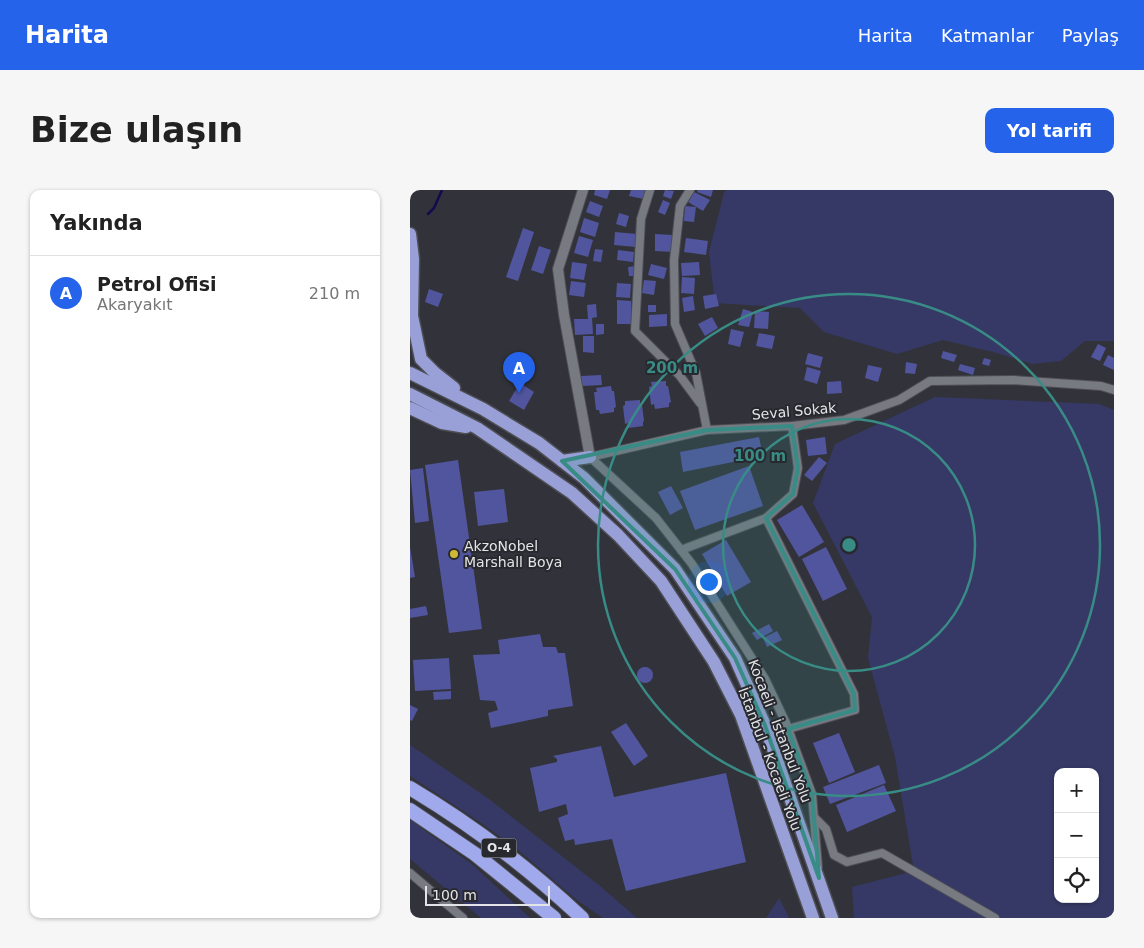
<!DOCTYPE html>
<html lang="tr">
<head>
<meta charset="utf-8">
<style>
	:root { --surface:#fff; --page:#f6f6f6; --text:#222; --muted:#767676; --line:#e0e0e0; --accent:#2563eb }
	body { margin:0; font-family:"DejaVu Sans",sans-serif; background:var(--page); color:var(--text) }
	.controls { position:absolute; right:15px; bottom:15px; display:grid; overflow:hidden; border-radius:10px; box-shadow:0 1px 4px #0004 }
	.controls button { width:45px; height:45px; display:grid; place-items:center; padding:0; border:0; border-bottom:1px solid var(--line); background:var(--surface); color:var(--text); font:25px sans-serif }
	.scale { position:absolute; left:15px; bottom:12px; width:125px; box-sizing:border-box; padding-left:5px; border:2px solid #e3e4e8; border-top:0; font-size:14px; line-height:18px; white-space:nowrap; color:#e3e4e8; -webkit-text-stroke:4px #28292f; paint-order:stroke }
	.you { position:absolute; left:298px; top:391px; width:18px; height:18px; margin:-12px; border:4px solid #fff; border-radius:50%; background:#1a73e8; box-shadow:0 0 0 8px #1a73e833 }
	.badge { display:grid; place-items:center; width:32px; height:32px; border-radius:50%; background:var(--accent); color:#fff; font-size:16px; font-weight:700 }
	.pin { position:absolute; translate:-50% -41px; filter:drop-shadow(0 1px 2px #0008) }
	.pin::after { content:''; position:absolute; top:26px; width:18px; height:15px; background:inherit; clip-path:polygon(0 0,100% 0,50% 100%) }
	.list { margin:0; padding:0; list-style:none }
	h2 { display:flex; justify-content:space-between; align-items:center; height:65px; margin:0; padding:0 20px; font-size:21px }
	h2 small { font-size:16px; font-weight:400; color:var(--muted) }
	.list li { display:grid; grid-template-columns:32px 1fr auto; gap:15px; align-items:center; box-sizing:border-box; height:75px; padding:0 20px; border-top:1px solid var(--line) }
	.list b { display:block; font-size:19px; white-space:nowrap }
	.list p { margin:0; font-size:16px; white-space:nowrap; color:var(--muted) }
	.list em { font-size:16px; font-style:normal; color:var(--muted) }
	.icon { flex:none; width:28px; height:28px; fill:none; stroke:currentColor; stroke-width:2; stroke-linecap:round; stroke-linejoin:round }
	.map { position:relative; flex:none; width:704px; height:728px; overflow:hidden; border-radius:10px }
	header { display:flex; align-items:center; gap:30px; box-sizing:border-box; height:70px; padding:0 25px; background:var(--accent); color:#fff }
	header strong { font-size:24px }
	nav { display:flex; gap:28px; margin-inline-start:auto; font-size:18px }
	.intro { display:flex; align-items:center; justify-content:space-between; box-sizing:border-box; height:120px; padding:0 30px }
	h1 { margin:0; font-size:35px }
	.button { padding:12px 22px; border-radius:10px; background:var(--accent); color:#fff; font-size:18px; font-weight:700 }
	main { display:flex; gap:30px; padding:0 30px }
	aside { flex:1; background:var(--surface); border-radius:10px; box-shadow:0 1px 4px #0004 }
	.map>svg:first-child { display:block }
</style>
</head>
<body>
<header>
<strong>Harita</strong>
<nav><a>Harita</a><a>Katmanlar</a><a>Paylaş</a></nav>
</header>
<div class="intro"><h1>Bize ulaşın</h1><a class="button">Yol tarifi</a></div>
<main>
<aside>
<h2>Yakında<small></small></h2>
<ul class="list">
<li><span class="badge">A</span><div><b>Petrol Ofisi</b><p>Akaryakıt</p></div><em>210 m</em></li>
</ul>
</aside>
<div class="map">
<svg width="704" height="728" viewBox="0 0 704 728">
	<rect width="100%" height="100%" fill="#32333a"/>
	<!-- green -->
	<g fill="#363966" fill-rule="evenodd">
		<path d="M316,0h388v151h-29l-24,20 -29,3 -35,-11 -54,-13 -46,14 -73,-22 -24,-24 -85,-5 -6,-51 15,-59z"/>
		<path d="M525,207l164,7 15,6v508h-260l-2,-31 62,-16 -19,-114 -27,-99 4,-41 -59,-114 22,-59zM648,582h37v127h-37z"/>
		<path d="M0,555l79,54 111,87 37,32h-34l-26,-18 -60,-51 -37,-27 -70,-46z"/>
		<path d="M0,630l63,45 57,53h-49l-71,-59z"/>
		<path d="M369,708l10,20h-23z"/>
	</g>
	<g fill="none" stroke-linecap="round" stroke-linejoin="round">
		<!-- stream -->
		<path stroke="#14094d" stroke-width="2.5" d="M18,24l6,-6 8,-18"/>
	</g>
	<!-- building -->
	<g fill="#51559d">
		<path d="M185,0h15l-3,9 -13,-4z"/>
		<path d="M221,0h15l-2,9 -15,-3z"/>
		<path d="M255,0l9,1 -3,8 -8,-3z"/>
		<path d="M288,0h15l-2,7 -14,-5z"/>
		<path d="M284,2l16,8 -7,11 -15,-9z"/>
		<path d="M253,10l7,3 -5,12 -7,-3z"/>
		<path d="M180,11l13,5 -4,11 -13,-5z"/>
		<path d="M275,16l11,1 -2,15 -10,-1z"/>
		<path d="M209,23l10,3 -3,11 -10,-3z"/>
		<path d="M174,28l15,5 -4,14 -15,-5z"/>
		<path d="M113,38l11,4 -16,49 -12,-4z"/>
		<path d="M205,42l22,2 -1,13 -22,-2z"/>
		<path d="M245,44l17,1v17l-17,-1z"/>
		<path d="M169,46l14,4 -5,17 -14,-4z"/>
		<path d="M276,48l22,3 -2,14 -22,-3z"/>
		<path d="M129,56l12,4 -8,24 -12,-4z"/>
		<path d="M185,59l8,1 -2,12 -8,-1z"/>
		<path d="M208,60l16,2 -1,10 -16,-2z"/>
		<path d="M162,72l15,2 -3,16 -14,-2z"/>
		<path d="M289,72l1,13 -18,1 -1,-13z"/>
		<path d="M241,74l16,4 -3,11 -16,-4z"/>
		<path d="M226,76v10h-7l-1,-9z"/>
		<path d="M272,87l13,1 -1,16 -13,-1z"/>
		<path d="M234,90l12,1 -2,14 -12,-2z"/>
		<path d="M161,91l15,2 -2,14 -15,-2z"/>
		<path d="M207,93l14,1 -1,14 -14,-1z"/>
		<path d="M19,99l14,5 -5,13 -13,-5z"/>
		<path d="M306,104l3,12 -14,3 -2,-13z"/>
		<path d="M283,106l2,14 -11,2 -2,-14z"/>
		<path d="M207,110l14,1v23h-14z"/>
		<path d="M186,114l1,13 -5,1 1,16 -18,1 -1,-16h14l-1,-14z"/>
		<rect x="238" y="115" width="8" height="7"/>
		<path d="M333,119l10,3 -4,15 -11,-2z"/>
		<path d="M345,121l14,1 -1,17 -14,-1z"/>
		<path d="M257,124v12l-18,1v-12z"/>
		<path d="M302,127l6,11 -13,8 -7,-12z"/>
		<path d="M186,134h8v10l-8,1z"/>
		<path d="M321,139l13,3 -4,15 -12,-3z"/>
		<path d="M349,143l16,3 -3,13 -16,-3z"/>
		<path d="M173,146h11v17l-11,-1z"/>
		<path d="M688,154l8,4 -6,13 -9,-4z"/>
		<path d="M533,161l14,4 -3,7 -13,-4z"/>
		<path d="M398,163l15,4 -3,11 -15,-4z"/>
		<path d="M698,165l6,3v12l-11,-5z"/>
		<path d="M574,168l7,2 -2,6 -7,-2z"/>
		<path d="M496,172l11,2 -2,10 -10,-1z"/>
		<path d="M550,174l15,4 -2,7 -15,-5z"/>
		<path d="M458,175l14,3 -4,14 -13,-4z"/>
		<path d="M397,177l14,4 -4,13 -13,-4z"/>
		<path d="M191,185l1,10 -20,1 -1,-10z"/>
		<path d="M256,191v5h2l3,16 -2,1v4l-14,2 -1,-5 -3,1 -2,-18 3,-1 -1,-4z"/>
		<path d="M431,191l1,12 -15,1v-12z"/>
		<path d="M110,193l14,9 -10,18 -15,-9z"/>
		<path d="M201,196l1,5h2l2,16 -2,1v4l-14,2 -1,-4h-3l-2,-18h3l-1,-4z"/>
		<path d="M230,210v5h2l2,16 -1,1v4l-15,2v-5l-3,1 -2,-18 2,-1v-4z"/>
		<path d="M349,247l4,19 -80,16 -3,-20z"/>
		<path d="M415,247l2,17 -19,2 -2,-16z"/>
		<path d="M409,267l8,6 -15,18 -8,-6z"/>
		<path d="M48,270l24,169 -33,4 -24,-168z"/>
		<path d="M339,276l14,40 -68,24 -15,-39z"/>
		<path d="M13,278l6,53 -14,2 -5,-53z"/>
		<path d="M261,296l12,22 -13,7 -12,-23z"/>
		<path d="M94,299l4,33 -30,4 -4,-34z"/>
		<path d="M392,315l22,37 -25,15 -22,-37z"/>
		<path d="M316,350l25,42 -24,14 -25,-42z"/>
		<path d="M0,357l5,30 -5,1z"/>
		<path d="M416,357l21,42 -24,12 -21,-42z"/>
		<path d="M16,416l2,9 -18,3v-9z"/>
		<path d="M359,434l4,7 -16,9 -5,-7z"/>
		<path d="M367,441l5,9 -15,7 -4,-9z"/>
		<path d="M130,444l3,13h13l2,6h7l8,53 -25,4v6l-57,12 -3,-15 10,-3 -3,-9 -15,-1 -7,-45 27,-1 -2,-14z"/>
		<path d="M39,468l2,31 -36,2 -2,-31z"/>
		<circle cx="235" cy="485" r="8"/>
		<path d="M41,501v8l-17,1 -1,-8z"/>
		<path d="M0,515l8,4 -6,12 -2,-1z"/>
		<path d="M216,533l22,33 -14,10 -23,-34z"/>
		<path d="M429,543l16,39 -26,11 -16,-40z"/>
		<path d="M191,556l13,51 112,-24 20,89 -120,29 -14,-52 -37,6 -1,-6 -9,2 -7,-23 10,-4 -2,-10 -27,8 -9,-44 27,-6v-3l-4,-3z"/>
		<path d="M469,575l7,18 -56,21 -7,-17z"/>
		<path d="M474,595l12,26 -49,21 -11,-27z"/>
	</g>
	<g fill="none" stroke-linecap="round" stroke-linejoin="round">
		<defs>
			<g id="minor">
				<path d="M240,0l-9,29 -6,112 45,45 20,27"/>
				<path d="M280,0l-10,16 -6,54 1,64 21,49 11,57"/>
				<path d="M180,267l117,-27 85,-4 52,-6 55,-20 31,-19 83,-1 88,6 13,4"/>
				<path d="M180,267l66,61 36,46 73,115 21,44 26,71 6,73"/>
				<path d="M356,328l88,176 1,16 -67,19"/>
				<path d="M271,360l85,-32 27,-24 5,-26 -6,-42"/>
				<path d="M405,628l11,11 8,26 13,7 35,-9 113,65"/>
				<path d="M0,683l53,45"/>
			</g>
			<path id="tertiary" d="M173,0l-25,79 6,46 26,142"/>
			<g id="trunk">
				<path d="M0,44l3,25 -1,57 9,43 14,14 19,15"/>
				<path d="M0,183l73,36 56,34 45,35 91,91 60,89 29,65 68,195"/>
				<path d="M0,204l67,34 95,65 46,42 43,46 53,81 27,53 72,203"/>
				<path d="M0,218l32,15 24,4"/>
				<path d="M152,271l28,-4"/>
			</g>
			<g id="motorway">
				<path d="M0,598c62,37 120,81 172,130"/>
				<path d="M0,620l65,44 79,64"/>
			</g>
		</defs>
		<!-- minor casing -->
		<use href="#minor" stroke="#4e4f55" stroke-width="10"/>
		<!-- tertiary casing -->
		<use href="#tertiary" stroke="#4e4f55" stroke-width="12"/>
		<!-- trunk casing -->
		<use href="#trunk" stroke="#4e4f55" stroke-width="15"/>
		<!-- motorway casing -->
		<use href="#motorway" stroke="#4e4f55" stroke-width="16"/>
		<!-- minor -->
		<use href="#minor" stroke="#787a82" stroke-width="8"/>
		<!-- tertiary -->
		<use href="#tertiary" stroke="#787a82" stroke-width="10"/>
		<!-- trunk -->
		<use href="#trunk" stroke="#99a0d8" stroke-width="12"/>
		<!-- motorway -->
		<use href="#motorway" stroke="#a1a9ed" stroke-width="14"/>
	</g>
	<!-- marked area -->
	<path fill="#398c86" fill-opacity="0.2" stroke="#398c86" stroke-width="4" stroke-linejoin="round" d="M382,236l6,42 -5,26 -27,24 88,176 1,16 -67,19 24,65 7,84 -55,-155 -29,-65 -60,-89 -113,-108 145,-31z"/>
	<!-- distance rings -->
	<g fill="none" stroke="#398c86" stroke-width="2.5">
		<circle cx="439" cy="355" r="126"/>
		<circle cx="439" cy="355" r="251"/>
	</g>
	<!-- markers -->
	<circle fill="#cfb837" stroke="#28292f" stroke-width="2" cx="44" cy="364" r="5"/>
	<g text-anchor="middle" dominant-baseline="central" stroke-width="4" stroke-linejoin="round" paint-order="stroke">
		<!-- shield labels -->
		<rect fill="#28292f" stroke="#abacb0" stroke-width="1" x="71.5" y="648.5" width="35" height="19" rx="4"/>
		<g font-size="12" font-weight="bold" fill="#e3e4e8">
			<text x="89" y="658">O-4</text>
		</g>
		<!-- street labels -->
		<g font-size="14" fill="#e3e4e8" stroke="#28292f">
			<text transform="translate(384 221) rotate(-5)">Seval Sokak</text>
			<text transform="translate(370 541) rotate(69)">Kocaeli - İstanbul Yolu</text>
			<text transform="translate(360 569) rotate(69)">İstanbul - Kocaeli Yolu</text>
		</g>
		<!-- poi labels -->
		<g font-size="14" fill="#e3e4e8" stroke="#28292f" text-anchor="start">
			<text x="54" y="356">AkzoNobel<tspan x="54" dy="16">Marshall Boya</tspan></text>
		</g>
	</g>
	<circle cx="439" cy="355" r="8" fill="#398c86" stroke="#28292f" stroke-width="2.5"/>
	<g font-size="15" text-anchor="middle" font-weight="bold" fill="#398c86" stroke="#28292f" stroke-width="4" stroke-linejoin="round" paint-order="stroke">
		<text x="262" y="183">200 m</text>
		<text x="350" y="271">100 m</text>
	</g>
</svg>
<div class="controls">
<button>+</button>
<button>−</button>
<button><svg class="icon" aria-label="locate" viewBox="0 0 24 24"><circle cx="12" cy="12" r="6"/><path d="M12 2v4M12 18v4M2 12h4M18 12h4"/></svg></button>
</div>
<div class="scale">100 m</div>
<div class="you"></div>
<div class="pin badge" style="left:109px;top:203px">A</div>
</div>
</main>
</body>
</html>
